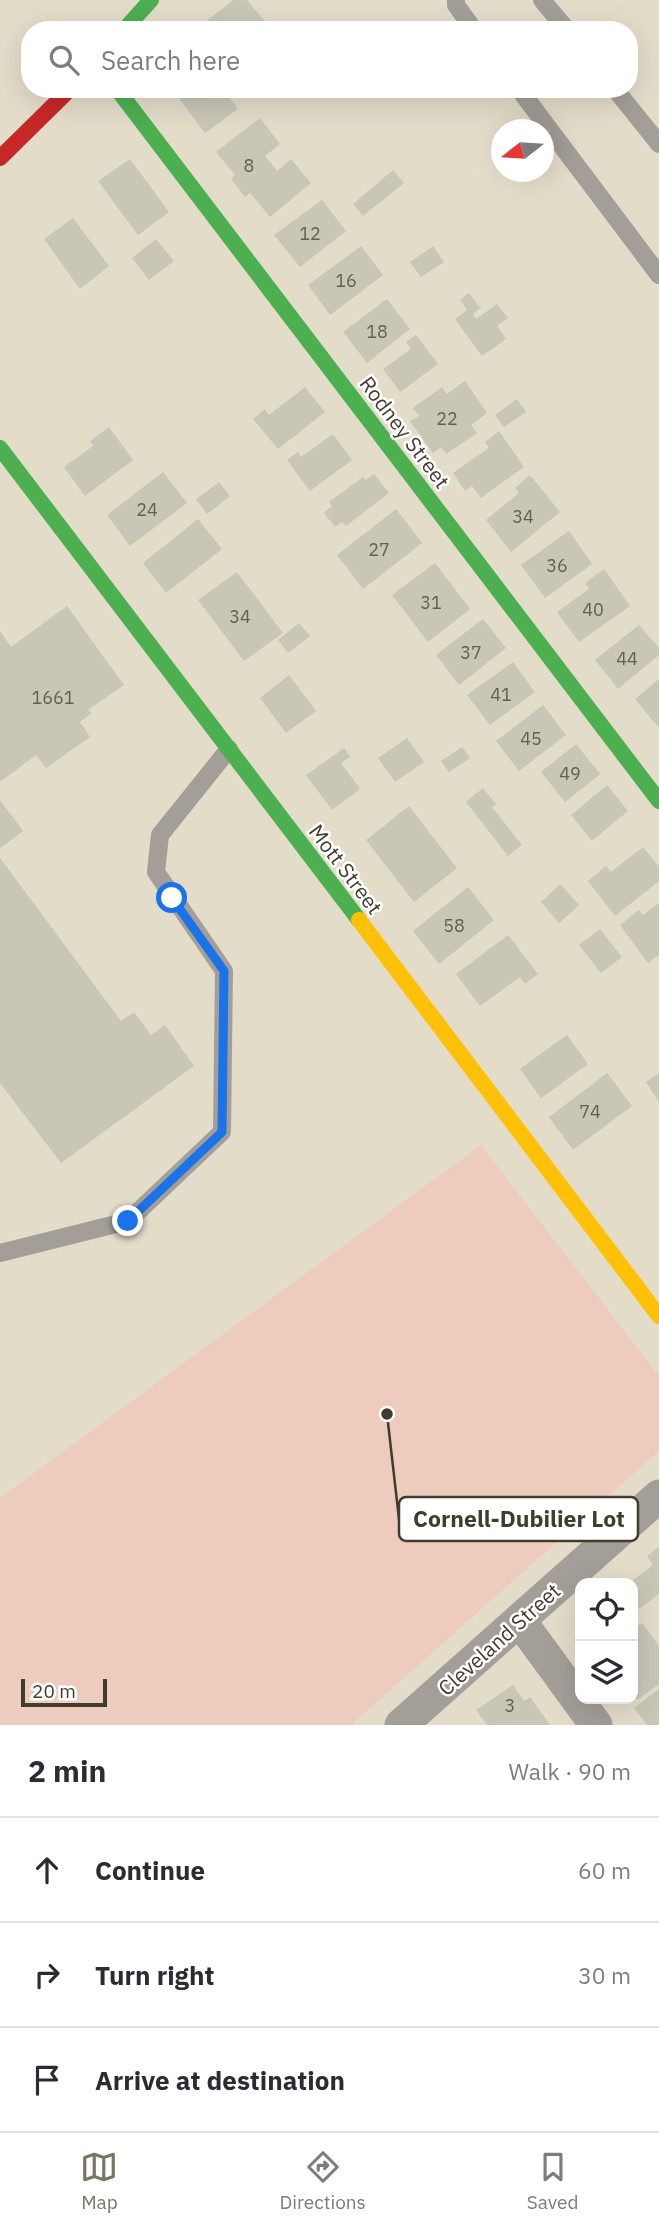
<!DOCTYPE html>
<html lang="en">
<head>
<meta charset="utf-8">
<style>
	:root { --surface:#fff; --page:#f7f7f7; --text:#2b2b33; --muted:#7c7c81; --line:#e1e1e2; --accent:#7a7465 }
	body { margin:0; font-family:"IBM Plex Sans",sans-serif; background:var(--page); color:var(--text) }
	.controls { position:absolute; right:21px; bottom:21px; display:grid; overflow:hidden; border-radius:14px; box-shadow:0 7px 28px #0002 }
	.controls button { width:63px; height:63px; display:grid; place-items:center; padding:0; border:0; border-bottom:2px solid var(--line); background:var(--surface); color:var(--text); font:35px sans-serif }
	.compass { position:absolute; left:491px; top:119px; width:63px; height:63px; border-radius:50%; background:var(--surface); box-shadow:0 7px 28px #0002; rotate:253deg }
	.scale { position:absolute; left:21px; bottom:18px; width:86px; box-sizing:border-box; padding-left:7px; border:4px solid #423c2f; border-top:0; font-size:19px; line-height:24px; white-space:nowrap; color:#423c2f; -webkit-text-stroke:5px #fff; paint-order:stroke }
	.stop { position:absolute; width:21px; height:21px; margin:-16px; border:5px solid #1a73e8; border-radius:50%; background:#fff }
	.stop.end { background:#1a73e8; border-color:#fff; box-shadow:0 2px 7px #0008 }
	.list { margin:0; padding:0; list-style:none }
	h2 { display:flex; justify-content:space-between; align-items:center; height:91px; margin:0; padding:0 28px; font-size:30px }
	h2 small { font-size:23px; font-weight:400; color:var(--muted) }
	.list li { display:grid; grid-template-columns:46px 1fr auto; gap:21px; align-items:center; box-sizing:border-box; height:105px; padding:0 28px; border-top:2px solid var(--line) }
	.list b { display:block; font-size:26px; white-space:nowrap }
	.list em { font-size:23px; font-style:normal; color:var(--muted) }
	.icon { flex:none; width:38px; height:38px; fill:none; stroke:currentColor; stroke-width:2; stroke-linecap:round; stroke-linejoin:round }
	.map { position:relative; flex:none; width:659px; height:1725px; overflow:hidden }
	.search { position:absolute; background:var(--surface); box-shadow:0 7px 28px #0002; left:21px; right:21px; top:21px; height:77px; display:flex; align-items:center; gap:18px; box-sizing:border-box; padding:0 24px; border-radius:28px; color:var(--muted); font-size:26px }
	.sheet { height:406px; background:var(--surface) }
	nav { display:flex; justify-content:space-around; align-items:center; box-sizing:border-box; height:98px; border-top:2px solid var(--line); background:var(--surface); font-size:19px; color:var(--muted) }
	nav a { display:grid; justify-items:center; gap:4px }
	nav .on { color:var(--accent) }
	.map>svg:first-child { display:block }
</style>
</head>
<body>
<div class="map">
<svg width="659" height="1725" viewBox="0 0 659 1725">
	<rect width="100%" height="100%" fill="#e3dcc9"/>
	<!-- green -->
	<path fill="#edccbd" d="M481,1145l178,231v75l-308,274h-351v-227z"/>
	<!-- building -->
	<g fill="#c8c6b7">
		<path d="M233,0h14l25,30h-56l-8,-10z"/>
		<path d="M172,89h51l15,20 -33,24z"/>
		<path d="M260,118l20,26 -15,12 12,15 14,-12 20,24 -41,34 -20,-24 -5,4 -14,-18 4,-4 -19,-23z"/>
		<path d="M130,159l39,53 -31,23 -40,-54z"/>
		<path d="M393,170l11,13 -41,33 -10,-12z"/>
		<path d="M322,200l24,31 -46,36 -26,-32z"/>
		<path d="M73,218l36,48 -29,23 -36,-50z"/>
		<path d="M156,239l18,22 -25,19 -17,-22z"/>
		<path d="M361,246l22,29 -53,40 -22,-30z"/>
		<path d="M433,246l11,16 -23,15 -11,-15z"/>
		<path d="M469,293l11,15 -7,6 3,5 21,-15 11,14 -11,8 9,13 -24,17 -27,-37 12,-9 -7,-10z"/>
		<path d="M387,299l23,30 -43,34 -24,-31z"/>
		<path d="M416,335l22,29 -38,28 -17,-23 28,-20 -5,-7z"/>
		<path d="M465,381l22,32 -16,12 6,8 -31,21 -5,-7 -8,6 -23,-32 9,-5 -6,-8 29,-21 5,7z"/>
		<path d="M305,387l20,25 -47,37 -25,-30 12,-10 4,6z"/>
		<path d="M517,399l9,13 -22,15 -9,-12z"/>
		<path d="M109,427l24,33 -48,36 -21,-29 29,-21 -3,-5z"/>
		<path d="M499,431l25,36 -43,31 -9,-12 -7,5 -12,-18 36,-25 -4,-6z"/>
		<path d="M333,434l19,26 -42,31 -23,-31 11,-8 3,5z"/>
		<path d="M163,472l24,31 -57,43 -23,-31z"/>
		<path d="M374,474l15,19 -43,33 -4,-4 -7,5 -11,-14 8,-7 -3,-4 34,-25 3,3z"/>
		<path d="M530,475l30,37 -49,40 -25,-32 33,-27 -4,-5z"/>
		<path d="M219,482l11,14 -23,18 -11,-15z"/>
		<path d="M396,509l26,34 -59,46 -26,-34z"/>
		<path d="M198,519l24,30 -56,44 -23,-30z"/>
		<path d="M569,531l23,33 -47,34 -24,-33z"/>
		<path d="M435,563l35,46 -42,33 -36,-47z"/>
		<path d="M604,569l26,37 -51,36 -22,-30 32,-23 -4,-6z"/>
		<path d="M237,572l46,61 -39,28 -46,-61z"/>
		<path d="M67,606l57,79 -36,25 4,3 -12,9 10,15 -44,31 -10,-13 -36,27v-151l11,16z"/>
		<path d="M483,619l23,29 -47,37 -23,-30z"/>
		<path d="M299,623l11,13 -22,17 -10,-13z"/>
		<path d="M639,625l20,23v7l-41,34 -23,-29z"/>
		<path d="M513,662l22,30 -45,33 -23,-30z"/>
		<path d="M289,675l27,36 -30,22 -26,-35z"/>
		<path d="M659,679v49l-24,-29z"/>
		<path d="M543,705l23,30 -47,36 -23,-30z"/>
		<path d="M407,738l17,24 -29,20 -17,-24z"/>
		<path d="M576,744l24,30 -35,28 -24,-30z"/>
		<path d="M462,747l8,11 -21,14 -8,-11z"/>
		<path d="M344,748l6,9 -9,6 19,26 -28,21 -26,-35z"/>
		<path d="M607,785l21,26 -36,30 -21,-26z"/>
		<path d="M483,788l13,16 -4,3 30,38 -14,11 -42,-54z"/>
		<path d="M0,800l23,31 -23,17z"/>
		<path d="M409,806l48,62 -43,34 -48,-62z"/>
		<path d="M643,847l16,20v14l-44,35 -27,-35 18,-15 5,6z"/>
		<path d="M0,858l121,163 13,-9 17,23 14,-10 29,41 -133,97 -61,-80z"/>
		<path d="M560,884l19,21 -20,18 -18,-21z"/>
		<path d="M468,887l26,33 -55,44 -26,-33z"/>
		<path d="M659,903v52l-11,8 -28,-38 19,-15 4,5z"/>
		<path d="M600,929l22,28 -21,16 -22,-28z"/>
		<path d="M508,935l30,39 -13,10 -5,-7 -40,29 -24,-32z"/>
		<path d="M567,1035l21,29 -47,34 -21,-29z"/>
		<path d="M607,1073l25,33 -59,44 -24,-33z"/>
		<path d="M659,1073v29l-13,-20z"/>
		<path d="M659,1547v47l-26,19v-30h-4l24,-18 -6,-9z"/>
		<path d="M642,1623l17,23v38l-22,16 -4,-7v-64z"/>
		<path d="M513,1685l11,16 6,-4 20,28h-63l-11,-15z"/>
		<path d="M659,1689v36h-12l-13,-17z"/>
	</g>
	<g fill="none" stroke-linecap="round" stroke-linejoin="round">
		<!-- lane -->
		<g stroke="#a39e98" stroke-width="18">
			<path d="M456,0v5l18,25"/>
			<path d="M542,0l25,30"/>
			<path d="M519,89l140,186"/>
			<path d="M615,89l44,55"/>
			<path d="M0,1253l128,-32 94,-89 2,-161 -68,-99 4,-37 69,-86"/>
		</g>
		<!-- street -->
		<g stroke="#a39e98" stroke-width="33">
			<path d="M520,1621l76,104"/>
			<path d="M401,1725l258,-229"/>
		</g>
		<!-- fast -->
		<g stroke="#4caf50" stroke-width="16">
			<path d="M124,30l27,-30"/>
			<path d="M117,89l542,712"/>
			<path d="M0,448l359,472"/>
		</g>
		<!-- slow -->
		<path stroke="#ffc107" stroke-width="16" d="M359,920l300,396"/>
		<!-- jam -->
		<path stroke="#c62828" stroke-width="16" d="M0,158l70,-69"/>
	</g>
	<g fill="none" stroke-linecap="round" stroke-linejoin="round">
		<!-- route -->
		<path stroke="#1a73e8" stroke-width="9" d="M128,1221l94,-89 2,-161 -52,-73"/>
	</g>
	<g text-anchor="middle" dominant-baseline="central" stroke-width="5" stroke-linejoin="round" paint-order="stroke">
		<!-- number labels -->
		<g font-size="18" fill="#645e51">
			<text x="249" y="165">8</text>
			<text x="310" y="233">12</text>
			<text x="346" y="280">16</text>
			<text x="377" y="331">18</text>
			<text x="447" y="418">22</text>
			<text x="147" y="509">24</text>
			<text x="523" y="516">34</text>
			<text x="379" y="549">27</text>
			<text x="557" y="565">36</text>
			<text x="431" y="602">31</text>
			<text x="593" y="609">40</text>
			<text x="240" y="616">34</text>
			<text x="471" y="652">37</text>
			<text x="627" y="658">44</text>
			<text x="501" y="694">41</text>
			<text x="53" y="697">1661</text>
			<text x="531" y="738">45</text>
			<text x="570" y="773">49</text>
			<text x="454" y="925">58</text>
			<text x="590" y="1111">74</text>
			<text x="510" y="1705">3</text>
		</g>
		<!-- street labels -->
		<g font-size="21" fill="#423c2f" stroke="#fff">
			<text transform="translate(405 432) rotate(53)">Rodney Street</text>
			<text transform="translate(346 869) rotate(53)">Mott Street</text>
			<text transform="translate(499 1639) rotate(-42)">Cleveland Street</text>
		</g>
	</g>
	<!-- callouts -->
	<path fill="none" stroke="#423c2f" stroke-width="2.5" d="M387 1414L399 1519"/>
	<circle fill="#423c2f" stroke="#fff" stroke-width="2.5" cx="387" cy="1414" r="7"/>
	<rect fill="#fff" stroke="#423c2f" stroke-width="2.5" x="399" y="1497" width="239" height="44" rx="7"/>
	<g font-size="23" text-anchor="middle" font-weight="bold" fill="#423c2f">
		<text x="519" y="1527">Cornell-Dubilier Lot</text>
	</g>
</svg>
<div class="controls">
<button><svg class="icon" aria-label="locate" viewBox="0 0 24 24"><circle cx="12" cy="12" r="6"/><path d="M12 2v4M12 18v4M2 12h4M18 12h4"/></svg></button>
<button><svg class="icon" aria-label="layers" viewBox="0 0 24 24"><path d="M12 4l9 5-9 5-9-5zM3 14l9 5 9-5"/></svg></button>
</div>
<svg class="compass" viewBox="-18 -18 36 36"><path d="M0-13l5 13h-10z" fill="#e53935"/><path d="M0 13l5-13h-10z" fill="#7c7c81"/></svg>
<div class="scale">20 m</div>
<div class="stop" style="left:172px;top:898px"></div>
<div class="stop end" style="left:128px;top:1221px"></div>
<div class="search"><svg class="icon" aria-label="search" viewBox="0 0 24 24"><circle cx="10" cy="10" r="6"/><path d="M15 15l6 6"/></svg>Search here</div>
</div>
<section class="sheet">
<h2>2 min<small>Walk · 90 m</small></h2>
<ul class="list">
<li><svg class="icon" aria-label="ahead" viewBox="0 0 24 24"><path d="M12 20V5M6 11l6-6 6 6"/></svg><div><b>Continue</b></div><em>60 m</em></li>
<li><svg class="icon" aria-label="right" viewBox="0 0 24 24"><path d="M7 20v-9h11M14 6l5 5-5 5"/></svg><div><b>Turn right</b></div><em>30 m</em></li>
<li><svg class="icon" aria-label="arrive" viewBox="0 0 24 24"><path d="M6 21V4h12l-3 4 3 4H6"/></svg><div><b>Arrive at destination</b></div></li>
</ul>
</section>
<nav>
<a class="on"><svg class="icon" aria-label="map" viewBox="0 0 24 24"><path d="M3 6l6-2 6 2 6-2v14l-6 2-6-2-6 2zM9 4v14M15 6v14"/></svg>Map</a>
<a><svg class="icon" aria-label="directions" viewBox="0 0 24 24"><path d="M12 3l9 9-9 9-9-9zM9 14v-3h6M13 9l2 2-2 2"/></svg>Directions</a>
<a><svg class="icon" aria-label="saved" viewBox="0 0 24 24"><path d="M7 4h10v16l-5-4-5 4z"/></svg>Saved</a>
</nav>
</body>
</html>
